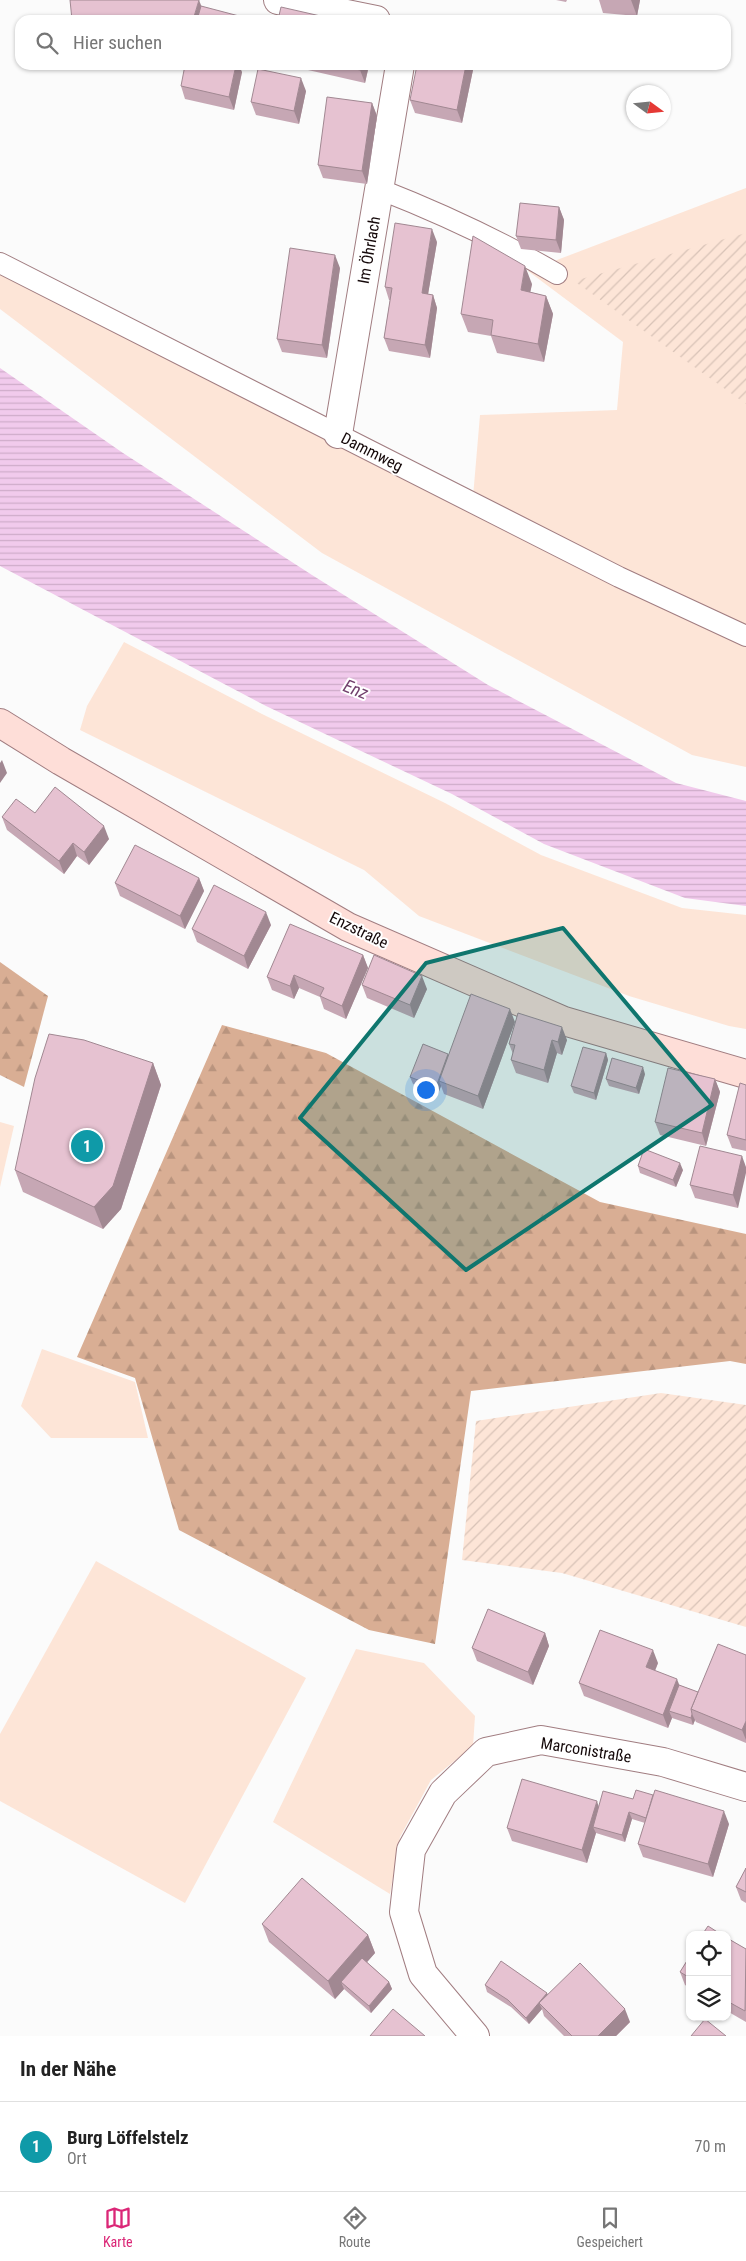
<!DOCTYPE html>
<html lang="de">
<head>
<meta charset="utf-8">
<style>
	:root { --surface:#fff; --page:#f2f2f2; --text:#222; --muted:#767676; --line:#e0e0e0; --accent:#db2777 }
	body { margin:0; font-family:"Roboto Condensed",sans-serif; background:var(--page); color:var(--text) }
	.controls { position:absolute; right:15px; bottom:15px; display:grid; overflow:hidden; border-radius:10px; box-shadow:0 1px 4px #0004 }
	.controls button { width:45px; height:45px; display:grid; place-items:center; padding:0; border:0; border-bottom:1px solid var(--line); background:var(--surface); color:var(--text); font:25px sans-serif }
	.compass { position:absolute; left:626px; top:85px; width:45px; height:45px; border-radius:50%; background:var(--surface); box-shadow:0 1px 4px #0004; rotate:105deg }
	.you { position:absolute; left:425px; top:1089px; width:18px; height:18px; margin:-12px; border:4px solid #fff; border-radius:50%; background:#1a73e8; box-shadow:0 0 0 8px #1a73e833 }
	.badge { display:grid; place-items:center; width:32px; height:32px; border-radius:50%; background:var(--accent); color:#fff; font-size:16px; font-weight:700 }
	.pin { position:absolute; translate:-50% -50%; border:2px solid #fff; box-shadow:0 1px 5px #0006 }
	.list { margin:0; padding:0; list-style:none }
	h2 { display:flex; justify-content:space-between; align-items:center; height:65px; margin:0; padding:0 20px; font-size:21px }
	h2 small { font-size:16px; font-weight:400; color:var(--muted) }
	.list li { display:grid; grid-template-columns:32px 1fr auto; gap:15px; align-items:center; box-sizing:border-box; height:90px; padding:0 20px; border-top:1px solid var(--line) }
	.list b { display:block; font-size:19px; white-space:nowrap }
	.list p { margin:0; font-size:16px; white-space:nowrap; color:var(--muted) }
	.list em { font-size:16px; font-style:normal; color:var(--muted) }
	.icon { flex:none; width:28px; height:28px; fill:none; stroke:currentColor; stroke-width:2; stroke-linecap:round; stroke-linejoin:round }
	.map { position:relative; flex:none; width:746px; height:2036px; overflow:hidden }
	.search { position:absolute; background:var(--surface); box-shadow:0 1px 4px #0004; left:15px; right:15px; top:15px; height:55px; display:flex; align-items:center; gap:12px; box-sizing:border-box; padding:0 18px; border-radius:15px; color:var(--muted); font-size:19px }
	.sheet { height:155px; background:var(--surface) }
	nav { display:flex; justify-content:space-around; align-items:center; box-sizing:border-box; height:70px; border-top:1px solid var(--line); background:var(--surface); font-size:14px; color:var(--muted) }
	nav a { display:grid; justify-items:center; gap:2px }
	nav .on { color:var(--accent) }
	.map>svg:first-child { display:block }
</style>
</head>
<body>
<div class="map">
<svg width="746" height="2036" viewBox="0 0 746 2036">
	<defs>
		<pattern id="forest-firs" width="22" height="20" patternUnits="userSpaceOnUse" patternTransform="scale(1.25)"><rect width="22" height="20" fill="#d9ae94"/><path d="M5 1l3.5 6h-7zM16 11l3.5 6h-7z" fill="#b9947e"/></pattern>
		<pattern id="garden-furrows" width="10" height="10" patternUnits="userSpaceOnUse" patternTransform="scale(1.25)"><rect width="10" height="10" fill="#fde5d7"/><path d="M-1 1l2-2M0 10L10 0M9 11l2-2" fill="none" stroke="#d8c3b7"/></pattern>
		<pattern id="water-rules" width="6" height="5" patternUnits="userSpaceOnUse" patternTransform="scale(1.25)"><rect width="6" height="5" fill="#f1caec"/><path d="M0 2.5h6" fill="none" stroke="#ceacc9"/></pattern>
	</defs>
	<rect width="100%" height="100%" fill="#fbfbfb"/>
	<!-- green -->
	<g fill="#fde5d7">
		<path d="M746,188v579l-54,-12 -370,-202 -322,-244v-39l473,227 7,-82 137,-5 6,-68 -95,-71z"/>
		<path d="M124,642l138,72 183,89 96,52 141,53 64,7v114l-17,-3 -100,-30 -210,-80 -55,-46 -284,-140 7,-24z"/>
		<path d="M0,1122l14,4 -14,61z"/>
		<path d="M42,1349l93,33 13,56h-97l-30,-32z"/>
		<path d="M96,1561l210,117 -121,225 -185,-102v-67z"/>
		<path d="M356,1649l68,14 51,53 -2,30 -42,34 -31,57 -10,57 -117,-72z"/>
	</g>
	<!-- forest -->
	<g fill="url(#forest-firs)">
		<path d="M0,962l48,34 -24,91 -24,-12z"/>
		<path d="M222,1025l104,28 274,149 146,32v130l-16,-3 -259,30 -36,253 -66,-14 -190,-100 -44,-152 -58,-21z"/>
	</g>
	<!-- garden -->
	<g fill="url(#garden-furrows)">
		<path d="M746,233v171l-172,-123z"/>
		<path d="M661,1393l85,12v222l-184,-54 -100,-13 14,-139z"/>
	</g>
	<!-- water -->
	<path fill="url(#water-rules)" d="M0,368l123,85 189,122 176,110 188,98 70,18v105l-61,-8 -141,-54 -92,-50 -186,-88 -266,-140z"/>
	<g fill="none" stroke-linecap="round" stroke-linejoin="round">
		<defs>
			<g id="lane">
				<path d="M379,189c64,25 118,50 178,85"/>
				<path d="M0,263l619,314 127,59"/>
			</g>
			<g id="street">
				<path d="M278,0l98,20"/>
				<path d="M338,434l62,-369"/>
				<path d="M475,2036l-52,-62 -19,-62 7,-62 32,-57 43,-41 55,-12 122,22 83,25"/>
			</g>
			<path id="secondary" d="M0,723l61,38 287,166 216,94 182,53"/>
		</defs>
		<!-- lane casing -->
		<use href="#lane" stroke="#a17d81" stroke-width="22"/>
		<!-- street casing -->
		<use href="#street" stroke="#a17d81" stroke-width="30"/>
		<!-- secondary casing -->
		<use href="#secondary" stroke="#a17d81" stroke-width="30"/>
		<!-- lane -->
		<use href="#lane" stroke="#fff" stroke-width="20"/>
		<!-- street -->
		<use href="#street" stroke="#fff" stroke-width="28"/>
		<!-- secondary -->
		<use href="#secondary" stroke="#feded8" stroke-width="28"/>
	</g>
	<!-- wall -->
	<g fill="#c6a7b4">
		<path d="M556,0h11l-1,2z"/>
		<path d="M599,0h41l-3,16 -34,-3z"/>
		<path d="M286,65h83l-4,18z"/>
		<path d="M474,65l-12,58 -47,-10 -5,-13z"/>
		<path d="M242,72l-8,38 -49,-11 -4,-13z"/>
		<path d="M306,91l-7,33 -43,-9 -5,-13z"/>
		<path d="M372,103l5,13 -10,68 -44,-6 -5,-13z"/>
		<path d="M559,207l5,13 -3,33 -40,-4 -5,-13z"/>
		<path d="M437,242l-9,52 5,1 4,13 -7,50 -41,-7 -5,-13 6,-38h-1l-4,-13z"/>
		<path d="M340,268l-13,90 -45,-6 -5,-13z"/>
		<path d="M532,284l-2,8 16,4 7,18 -9,48 -47,-9 -6,-17 -23,-4 -7,-18z"/>
		<path d="M35,813l74,26 -20,26 -12,-9 -13,18 -57,-44 -5,-13z"/>
		<path d="M199,878l5,13 -19,38 -65,-33 -5,-13z"/>
		<path d="M271,925l-23,44 -51,-27 -5,-13z"/>
		<path d="M363,955l5,13 -22,51 -22,-10 -4,-12 -21,-9 -5,11 -22,-9 -5,-13z"/>
		<path d="M362,985l65,4 -13,29 -47,-20z"/>
		<path d="M518,1013l49,27 -5,15 -5,-2 -9,30 -32,-10 -5,-13 2,-6 -4,-10z"/>
		<path d="M515,1022l-32,87 -39,-15 -3,-8 -3,8 -25,-10 -3,-7 39,-22z"/>
		<path d="M606,1053l2,7 -12,40 -22,-7 -3,-7z"/>
		<path d="M153,1063l8,22 -40,124 -18,20 -80,-37 -8,-22z"/>
		<path d="M645,1074l-6,20 -30,-8 -3,-7z"/>
		<path d="M715,1079l5,13 -14,54 -46,-11 -5,-13z"/>
		<path d="M746,1085v66l-14,-3 -5,-13z"/>
		<path d="M742,1156l-4,52 -43,-10 -5,-13z"/>
		<path d="M638,1166l45,4 -7,17 -36,-14z"/>
		<path d="M545,1633l4,13 -16,39 -56,-24 -5,-13z"/>
		<path d="M746,1655v88l-50,-21 -1,-2 -2,5 -21,-7 -4,10 -84,-32 -5,-13 79,-20 -3,8 24,14 19,7z"/>
		<path d="M633,1799l96,25 -16,53 -70,-20 -5,-13 7,-21 -13,-4 -7,23 -29,-9 -9,30 -75,-22 -5,-13z"/>
		<path d="M746,1868v35l-5,-3 -5,-13z"/>
		<path d="M262,1924l106,11 7,18 -8,9 22,20 3,7 -21,24 -27,-24 -9,10 -66,-57z"/>
		<path d="M727,1938l19,11v73l-19,-11z"/>
		<path d="M690,1956v32l-5,-3 -5,-13z"/>
		<path d="M485,1985l62,8 1,2 82,27 -14,14h-52l-20,-20 -2,-7 -13,15 -18,-17 -24,-15z"/>
	</g>
	<!-- shaded-wall -->
	<g fill="#a18892">
		<path d="M199,0l5,13 -2,7h-9z"/>
		<path d="M631,0h9l-3,16z"/>
		<path d="M236,65h3l3,7 -8,38 -5,-13z"/>
		<path d="M361,65h8l-4,18 -5,-13z"/>
		<path d="M466,65h8l-12,58 -5,-13z"/>
		<path d="M301,78l5,13 -7,33 -5,-13z"/>
		<path d="M372,103l5,13 -10,68 -5,-13z"/>
		<path d="M559,207l5,13 -3,33 -5,-13z"/>
		<path d="M432,229l5,13 -11,64 -4,-13z"/>
		<path d="M335,255l5,13 -13,90 -5,-13z"/>
		<path d="M525,266l7,18 -5,24 -6,-18z"/>
		<path d="M433,295l4,13 -7,50 -5,-13z"/>
		<path d="M546,296l7,18 -9,48 -6,-18z"/>
		<path d="M2,760l5,13 -7,10v-20z"/>
		<path d="M104,826l5,13 -20,26 -5,-13z"/>
		<path d="M73,843l4,13 -13,18 -5,-13z"/>
		<path d="M199,878l5,13 -19,38 -5,-13z"/>
		<path d="M266,912l5,13 -23,44 -4,-13z"/>
		<path d="M363,955l5,13 -22,51 -4,-13z"/>
		<path d="M294,975l5,13 -5,11 -4,-13z"/>
		<path d="M422,976l5,13 -13,29 -4,-13z"/>
		<path d="M510,1009l5,13 -32,87 -5,-13z"/>
		<path d="M562,1027l5,13 -5,15 -4,-13z"/>
		<path d="M552,1040l5,13 -9,30 -4,-13z"/>
		<path d="M606,1053l2,7 -12,40 -2,-7z"/>
		<path d="M448,1054l2,6 -11,21 2,5 -3,8 -2,-7z"/>
		<path d="M153,1063l8,22 -40,124 -18,20 -9,-22z"/>
		<path d="M643,1067l2,7 -6,20 -3,-6z"/>
		<path d="M715,1079l5,13 -14,54 -4,-13z"/>
		<path d="M742,1156l4,11v6l-8,35 -5,-13z"/>
		<path d="M680,1163l3,7 -7,17 -3,-7z"/>
		<path d="M545,1633l4,13 -16,39 -5,-13z"/>
		<path d="M653,1650l5,13 -7,17 -5,-13z"/>
		<path d="M677,1679l5,13 -13,19 3,7 -4,10 -5,-13z"/>
		<path d="M692,1714l3,6 -2,5 -2,-7z"/>
		<path d="M746,1721v19l-4,-10z"/>
		<path d="M597,1801l4,13 -8,13 3,6 -9,30 -5,-13z"/>
		<path d="M724,1811l5,13 -16,53 -5,-13z"/>
		<path d="M629,1812l3,7 -7,23 -3,-7z"/>
		<path d="M368,1935l7,18 -29,33 -5,-4 3,7 -9,10 -7,-18z"/>
		<path d="M389,1982l3,7 -21,24 -2,-7z"/>
		<path d="M547,1993l2,7 -10,3 3,6 -13,15 -3,-6z"/>
		<path d="M625,2009l5,13 -14,14h-18z"/>
	</g>
	<!-- building -->
	<g fill="#e6c2d1" stroke="#a18892">
		<path d="M70,0h129l-6,20h-38l-5,-1 -1,1h-77z"/>
		<path d="M201,6l38,10 -1,4h-41z"/>
		<path d="M281,7l57,13h-60z"/>
		<path d="M185,65h51l-7,32 -48,-11z"/>
		<path d="M338,65h23l-1,5z"/>
		<path d="M417,65h49l-9,45 -47,-10z"/>
		<path d="M258,69l43,9 -7,33 -43,-9z"/>
		<path d="M327,97l45,6 -10,68 -44,-6z"/>
		<path d="M520,203l39,4 -3,33 -40,-4z"/>
		<path d="M395,223l37,6 -10,64 11,2 -8,50 -41,-7 8,-50 -7,-1z"/>
		<path d="M473,236l52,30 -4,24 25,6 -8,48 -47,-9 2,-15 -32,-6z"/>
		<path d="M290,248l45,7 -13,90 -45,-6z"/>
		<path d="M55,787l49,39 -20,26 -11,-9 -14,18 -57,-44 14,-18 19,14z"/>
		<path d="M135,845l64,33 -19,38 -65,-33z"/>
		<path d="M214,885l52,27 -22,44 -52,-27z"/>
		<path d="M290,924l73,31 -21,51 -22,-10 4,-8 -30,-13 -4,11 -23,-9z"/>
		<path d="M374,955l48,21 -12,29 -48,-20z"/>
		<path d="M471,994l39,15 -32,87 -39,-15z"/>
		<path d="M518,1013l44,14 -4,15 -6,-2 -8,30 -33,-10 4,-15 -6,-1z"/>
		<path d="M49,1034l35,6 69,23 -40,123 -19,21 -79,-37 20,-92z"/>
		<path d="M423,1044l25,10 -12,33 -26,-10z"/>
		<path d="M583,1047l23,6 -12,40 -23,-7z"/>
		<path d="M612,1058l31,9 -7,21 -30,-9z"/>
		<path d="M668,1068l47,11 -13,54 -47,-11z"/>
		<path d="M740,1083l6,2v55l-19,-5z"/>
		<path d="M700,1146l42,10 -9,39 -43,-10z"/>
		<path d="M644,1149l36,14 -7,17 -35,-14z"/>
		<path d="M488,1609l57,24 -17,39 -56,-24z"/>
		<path d="M600,1630l53,20 -7,17 31,12 -14,36 -84,-32z"/>
		<path d="M718,1644l28,11v66l-4,9 -51,-21z"/>
		<path d="M679,1685l19,7 -7,17 1,5 -1,4 -22,-7z"/>
		<path d="M522,1779l75,22 -15,49 -75,-22z"/>
		<path d="M636,1790l17,5 -7,23 -17,-6 -7,23 -29,-8 10,-36 30,8z"/>
		<path d="M655,1790l69,21 -16,53 -70,-20z"/>
		<path d="M746,1868v24l-10,-5z"/>
		<path d="M302,1878l66,57 -40,46 -66,-57z"/>
		<path d="M708,1926l14,9h-20z"/>
		<path d="M727,1938l19,11 -1,62 -18,-10z"/>
		<path d="M690,1956v22l-10,-6z"/>
		<path d="M362,1958l27,24 -20,24 -28,-24z"/>
		<path d="M501,1961l46,32 -21,25 -18,-18 -23,-15z"/>
		<path d="M580,1963l45,46 -27,27h-26l-33,-33z"/>
		<path d="M393,2009l32,27h-55z"/>
		<path d="M705,2019l21,17h-35z"/>
	</g>
	<!-- marked area -->
	<path fill="#0f766e" fill-opacity="0.2" stroke="#0f766e" stroke-width="4" stroke-linejoin="round" d="M563,928l149,177 -246,165 -166,-152 126,-155z"/>
	<g text-anchor="middle" dominant-baseline="central" stroke-width="4" stroke-linejoin="round" paint-order="stroke">
		<!-- street labels -->
		<g font-size="16" fill="#140809" stroke="#fff">
			<text transform="translate(369 250) rotate(-80)">Im Öhrlach</text>
			<text transform="translate(372 452) rotate(27)">Dammweg</text>
			<text transform="translate(359 930) rotate(26)">Enzstraße</text>
			<text transform="translate(586 1750) rotate(9)">Marconistraße</text>
		</g>
		<!-- water labels -->
		<g font-size="18" font-style="italic" fill="#72416d" stroke="#fff">
			<text transform="translate(356 689) rotate(22)">Enz</text>
		</g>
	</g>
</svg>
<div class="controls">
<button><svg class="icon" aria-label="locate" viewBox="0 0 24 24"><circle cx="12" cy="12" r="6"/><path d="M12 2v4M12 18v4M2 12h4M18 12h4"/></svg></button>
<button><svg class="icon" aria-label="layers" viewBox="0 0 24 24"><path d="M12 4l9 5-9 5-9-5zM3 14l9 5 9-5"/></svg></button>
</div>
<svg class="compass" viewBox="-18 -18 36 36"><path d="M0-13l5 13h-10z" fill="#e53935"/><path d="M0 13l5-13h-10z" fill="#767676"/></svg>
<div class="you"></div>
<div class="pin badge" style="left:87px;top:1146px;background:#0f9aa8">1</div>
<div class="search"><svg class="icon" aria-label="search" viewBox="0 0 24 24"><circle cx="10" cy="10" r="6"/><path d="M15 15l6 6"/></svg>Hier suchen</div>
</div>
<section class="sheet">
<h2>In der Nähe<small></small></h2>
<ul class="list">
<li><span class="badge" style="background:#0f9aa8">1</span><div><b>Burg Löffelstelz</b><p>Ort</p></div><em>70 m</em></li>
</ul>
</section>
<nav>
<a class="on"><svg class="icon" aria-label="map" viewBox="0 0 24 24"><path d="M3 6l6-2 6 2 6-2v14l-6 2-6-2-6 2zM9 4v14M15 6v14"/></svg>Karte</a>
<a><svg class="icon" aria-label="directions" viewBox="0 0 24 24"><path d="M12 3l9 9-9 9-9-9zM9 14v-3h6M13 9l2 2-2 2"/></svg>Route</a>
<a><svg class="icon" aria-label="saved" viewBox="0 0 24 24"><path d="M7 4h10v16l-5-4-5 4z"/></svg>Gespeichert</a>
</nav>
</body>
</html>
